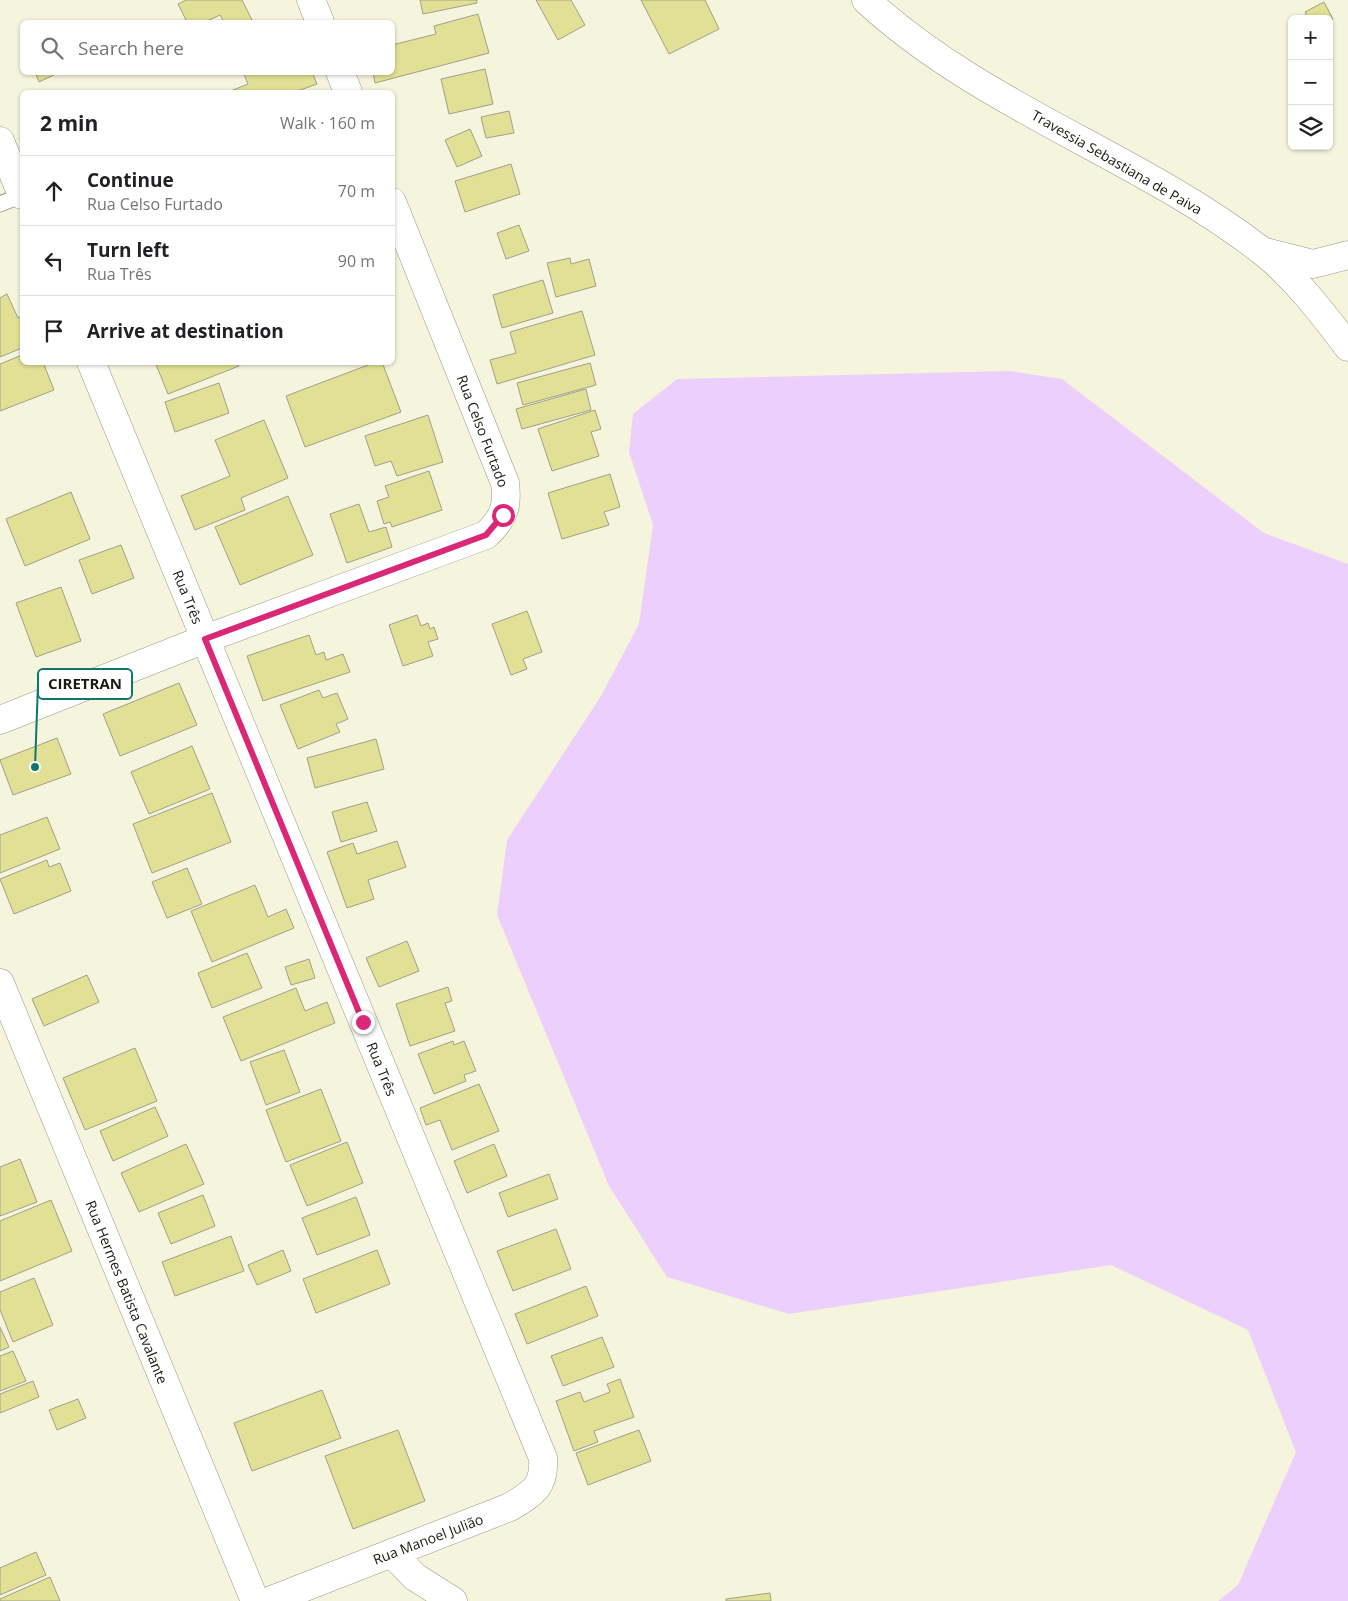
<!DOCTYPE html>
<html lang="en">
<head>
<meta charset="utf-8">
<style>
	:root { --surface:#fff; --page:#f6f6f6; --text:#202124; --muted:#757577; --line:#e0e0e0 }
	body { margin:0; font-family:"Open Sans",sans-serif; background:var(--page); color:var(--text) }
	.controls { position:absolute; right:15px; top:15px; display:grid; overflow:hidden; border-radius:8px; box-shadow:0 1px 4px #0004 }
	.controls button { width:45px; height:45px; display:grid; place-items:center; padding:0; border:0; border-bottom:1px solid var(--line); background:var(--surface); color:var(--text); font:25px sans-serif }
	.stop { position:absolute; width:15px; height:15px; margin:-11px; border:4px solid #db2777; border-radius:50%; background:#fff }
	.stop.end { background:#db2777; border-color:#fff; box-shadow:0 1px 5px #0008 }
	.list { margin:0; padding:0; list-style:none }
	h2 { display:flex; justify-content:space-between; align-items:center; height:65px; margin:0; padding:0 20px; font-size:21px }
	h2 small { font-size:16px; font-weight:400; color:var(--muted) }
	.list li { display:grid; grid-template-columns:32px 1fr auto; gap:15px; align-items:center; box-sizing:border-box; height:70px; padding:0 20px; border-top:1px solid var(--line) }
	.list b { display:block; font-size:19px; white-space:nowrap }
	.list p { margin:0; font-size:16px; white-space:nowrap; color:var(--muted) }
	.list em { font-size:16px; font-style:normal; color:var(--muted) }
	.icon { flex:none; width:28px; height:28px; fill:none; stroke:currentColor; stroke-width:2; stroke-linecap:round; stroke-linejoin:round }
	.map { position:relative; flex:none; width:1348px; height:1601px; overflow:hidden }
	.search { position:absolute; background:var(--surface); box-shadow:0 1px 4px #0004; left:20px; top:20px; width:375px; height:55px; display:flex; align-items:center; gap:12px; box-sizing:border-box; padding:0 18px; border-radius:8px; color:var(--muted); font-size:19px }
	.panel { position:absolute; background:var(--surface); box-shadow:0 1px 4px #0004; left:20px; top:90px; width:375px; height:275px; border-radius:8px }
	.map>svg:first-child { display:block }
</style>
</head>
<body>
<div class="map">
<svg width="1348" height="1601" viewBox="0 0 1348 1601">
	<rect width="100%" height="100%" fill="#f5f5dd"/>
	<!-- green -->
	<path fill="#eccffd" d="M1010,371l52,8 202,154 84,31v1037h-130l20,-16 58,-133 -48,-122 -137,-65 -322,49 -122,-37 -58,-91 -112,-271 10,-75 94,-144 38,-72 14,-99 -24,-73 4,-38 44,-35z"/>
	<!-- building -->
	<g fill="#e1e094" stroke="#a0a08b">
		<path d="M186,0h56l11,22h-29l-4,-7 -15,7h-18l-9,-18z"/>
		<path d="M420,0h57v3l-54,11z"/>
		<path d="M536,0h35l14,25 -27,15z"/>
		<path d="M641,0h64l14,29 -50,25z"/>
		<path d="M1324,2l9,17 -4,2v-2h-21l-3,-7z"/>
		<path d="M478,14l11,39 -114,30 -2,-11h19v-27l44,-11 -2,-8z"/>
		<path d="M485,69l8,35 -44,10 -8,-35z"/>
		<path d="M35,72h25l-21,10z"/>
		<path d="M243,72h69l5,12 -22,8h-67l20,-8z"/>
		<path d="M509,111l5,22 -28,5 -5,-21z"/>
		<path d="M470,129l12,27 -25,11 -12,-27z"/>
		<path d="M511,164l9,30 -55,18 -10,-31z"/>
		<path d="M519,225l10,26 -23,8 -9,-26z"/>
		<path d="M570,258l1,6 18,-5 7,27 -40,11 -9,-34z"/>
		<path d="M543,280l10,33 -51,15 -9,-33z"/>
		<path d="M7,294l11,24 4,-2v32l-22,9v-59z"/>
		<path d="M582,311l13,44 -98,29 -7,-24 26,-7 -6,-21z"/>
		<path d="M22,355v7h21l11,28 -54,21v-47z"/>
		<path d="M155,362h82l2,4 -71,28z"/>
		<path d="M376,362h6l19,50 -96,35 -19,-51z"/>
		<path d="M590,363l6,22 -73,20 -6,-22z"/>
		<path d="M219,383l10,30 -54,19 -10,-30z"/>
		<path d="M586,389l5,21 -69,19 -6,-20z"/>
		<path d="M595,410l6,19 -10,3 8,24 -47,15 -14,-42z"/>
		<path d="M428,415l15,47 -46,14 -6,-15 -16,5 -10,-30z"/>
		<path d="M264,420l24,58 -47,20 4,12 -50,20 -14,-34 49,-20 -15,-36z"/>
		<path d="M429,471l13,39 -50,17 -2,-5 -6,2 -7,-23 12,-4 -4,-11z"/>
		<path d="M610,474l10,33 -16,5 5,13 -47,14 -14,-46z"/>
		<path d="M71,492l19,47 -65,27 -19,-47z"/>
		<path d="M288,496l25,59 -73,30 -25,-58z"/>
		<path d="M359,504l10,28 17,-5 6,20 -45,16 -17,-49z"/>
		<path d="M121,545l13,33 -42,16 -13,-34z"/>
		<path d="M61,587l20,54 -45,16 -20,-54z"/>
		<path d="M527,611l15,41 -19,7 4,10 -16,6 -19,-51z"/>
		<path d="M417,615l4,11 7,-3 2,6 4,-2 4,12 -10,3 5,14 -30,10 -14,-41z"/>
		<path d="M309,635l7,20 8,-3 2,8 17,-6 7,18 -87,29 -16,-45z"/>
		<path d="M179,683l18,42 -77,31 -17,-42z"/>
		<path d="M319,690l4,8 14,-5 11,26 -12,5 4,8 -42,17 -18,-44z"/>
		<path d="M57,738l14,36 -58,21 -13,-35z"/>
		<path d="M376,739l8,30 -69,19 -8,-30z"/>
		<path d="M192,746l18,43 -61,25 -18,-42z"/>
		<path d="M212,793l19,49 -79,31 -19,-49z"/>
		<path d="M367,802l10,29 -36,11 -9,-30z"/>
		<path d="M47,817l13,32 -60,24v-38z"/>
		<path d="M397,841l9,26 -38,13 6,19 -27,9 -20,-56 26,-9 4,11z"/>
		<path d="M47,860l2,7 11,-4 11,28 -57,23 -14,-35z"/>
		<path d="M187,868l15,36 -35,14 -15,-36z"/>
		<path d="M255,885l13,32 18,-8 8,19 -82,34 -21,-51z"/>
		<path d="M407,941l12,30 -40,16 -13,-29z"/>
		<path d="M247,953l15,35 -50,20 -14,-35z"/>
		<path d="M309,959l6,19 -24,7 -6,-18z"/>
		<path d="M87,975l12,27 -55,24 -12,-27z"/>
		<path d="M448,987l4,14 -7,2 10,28 -45,15 -14,-42z"/>
		<path d="M296,988l9,23 22,-9 8,21 -94,38 -18,-44z"/>
		<path d="M453,1041l1,4 10,-4 12,30 -12,4 2,6 -32,13 -16,-40z"/>
		<path d="M135,1048l22,53 -72,29 -22,-52z"/>
		<path d="M284,1050l16,42 -34,13 -16,-43z"/>
		<path d="M479,1084l20,47 -47,19 -12,-30 -14,5 -6,-17z"/>
		<path d="M321,1089l20,52 -55,21 -20,-52z"/>
		<path d="M155,1107l13,29 -55,25 -13,-30z"/>
		<path d="M347,1142l16,41 -56,23 -17,-41z"/>
		<path d="M186,1144l18,40 -65,28 -18,-39z"/>
		<path d="M494,1144l13,32 -40,17 -13,-32z"/>
		<path d="M20,1159l17,43 -37,14v-49z"/>
		<path d="M549,1174l9,25 -50,18 -9,-24z"/>
		<path d="M203,1195l12,31 -44,18 -13,-31z"/>
		<path d="M356,1197l14,38 -53,20 -15,-37z"/>
		<path d="M51,1200l21,51 -72,30v-60z"/>
		<path d="M556,1229l15,40 -58,22 -16,-40z"/>
		<path d="M231,1236l13,35 -69,25 -13,-34z"/>
		<path d="M283,1250l8,21 -34,14 -9,-20z"/>
		<path d="M377,1250l13,34 -74,29 -13,-34z"/>
		<path d="M34,1278l19,47 -40,17 -13,-32v-18z"/>
		<path d="M586,1286l12,30 -71,28 -12,-30z"/>
		<path d="M0,1327l9,20 -9,4z"/>
		<path d="M602,1337l12,30 -51,19 -12,-30z"/>
		<path d="M13,1351l13,30 -26,10v-35z"/>
		<path d="M620,1379l14,38 -40,14 4,11 -24,9 -18,-50 24,-9 4,10 26,-10 -3,-8z"/>
		<path d="M33,1381l6,16 -39,16v-19z"/>
		<path d="M322,1390l19,48 -89,33 -18,-48z"/>
		<path d="M78,1399l8,19 -29,12 -8,-20z"/>
		<path d="M398,1430l27,71 -72,28 -28,-73z"/>
		<path d="M639,1430l12,31 -63,24 -12,-32z"/>
		<path d="M36,1552l10,23 -46,20v-27z"/>
		<path d="M50,1577l10,24h-60v-2z"/>
		<path d="M770,1593l1,8h-45v-2z"/>
	</g>
	<g fill="none" stroke-linecap="round" stroke-linejoin="round">
		<defs>
			<path id="lane" d="M0,204l22,-9"/>
			<g id="street">
				<path d="M311,0l9,22"/>
				<path d="M866,0c116,107 272,155 396,251 32,25 62,64 86,96"/>
				<path d="M340,72l8,20"/>
				<path d="M0,141l22,54"/>
				<path d="M1265,252l48,12 35,-9"/>
				<path d="M91,362l452,1096c2,29 -10,35 -33,49l-241,94"/>
				<path d="M0,720l205,-81 281,-104c18,-17 22,-28 19,-52l-113,-281"/>
				<path d="M0,983l255,618"/>
				<path d="M392,1553l23,24 38,24"/>
			</g>
		</defs>
		<!-- lane casing -->
		<use href="#lane" stroke="#999983" stroke-width="17"/>
		<!-- street casing -->
		<use href="#street" stroke="#999983" stroke-width="29"/>
		<!-- lane -->
		<use href="#lane" stroke="#fff" stroke-width="15"/>
		<!-- street -->
		<use href="#street" stroke="#fff" stroke-width="28"/>
	</g>
	<g fill="none" stroke-linecap="round" stroke-linejoin="round">
		<!-- route -->
		<path stroke="#db2777" stroke-width="6" d="M363,1022l-158,-383 281,-104 17,-20"/>
	</g>
	<g text-anchor="middle" dominant-baseline="central" stroke-width="4" stroke-linejoin="round" paint-order="stroke">
		<!-- street labels -->
		<g font-size="14" fill="#1a1a12" stroke="#fff">
			<text transform="translate(1117 162) rotate(30)">Travessia Sebastiana de Paiva</text>
			<text transform="translate(483 431) rotate(69)">Rua Celso Furtado</text>
			<text transform="translate(188 597) rotate(68)">Rua Três</text>
			<text transform="translate(382 1069) rotate(68)">Rua Três</text>
			<text transform="translate(127 1292) rotate(68)">Rua Hermes Batista Cavalante</text>
			<text transform="translate(428 1539) rotate(-21)">Rua Manoel Julião</text>
		</g>
	</g>
	<!-- callouts -->
	<path fill="none" stroke="#0f766e" stroke-width="2" d="M35 767L38 684"/>
	<circle fill="#0f766e" stroke="#fff" stroke-width="2" cx="35" cy="767" r="5"/>
	<rect fill="#fff" stroke="#0f766e" stroke-width="2" x="38" y="669" width="94" height="30" rx="5"/>
	<g font-size="15" text-anchor="middle" font-weight="bold" fill="#1a1a12">
		<text x="85" y="689">CIRETRAN</text>
	</g>
</svg>
<div class="controls">
<button>+</button>
<button>−</button>
<button><svg class="icon" aria-label="layers" viewBox="0 0 24 24"><path d="M12 4l9 5-9 5-9-5zM3 14l9 5 9-5"/></svg></button>
</div>
<div class="stop" style="left:503px;top:515px"></div>
<div class="stop end" style="left:363px;top:1022px"></div>
<div class="search"><svg class="icon" aria-label="search" viewBox="0 0 24 24"><circle cx="10" cy="10" r="6"/><path d="M15 15l6 6"/></svg>Search here</div>
<section class="panel">
<h2>2 min<small>Walk · 160 m</small></h2>
<ul class="list">
<li><svg class="icon" aria-label="ahead" viewBox="0 0 24 24"><path d="M12 20V5M6 11l6-6 6 6"/></svg><div><b>Continue</b><p>Rua Celso Furtado</p></div><em>70 m</em></li>
<li><svg class="icon" aria-label="left" viewBox="0 0 24 24"><path d="M17 20v-9H6M10 6l-5 5 5 5"/></svg><div><b>Turn left</b><p>Rua Três</p></div><em>90 m</em></li>
<li><svg class="icon" aria-label="arrive" viewBox="0 0 24 24"><path d="M6 21V4h12l-3 4 3 4H6"/></svg><div><b>Arrive at destination</b></div></li>
</ul>
</section>
</div>
</body>
</html>
